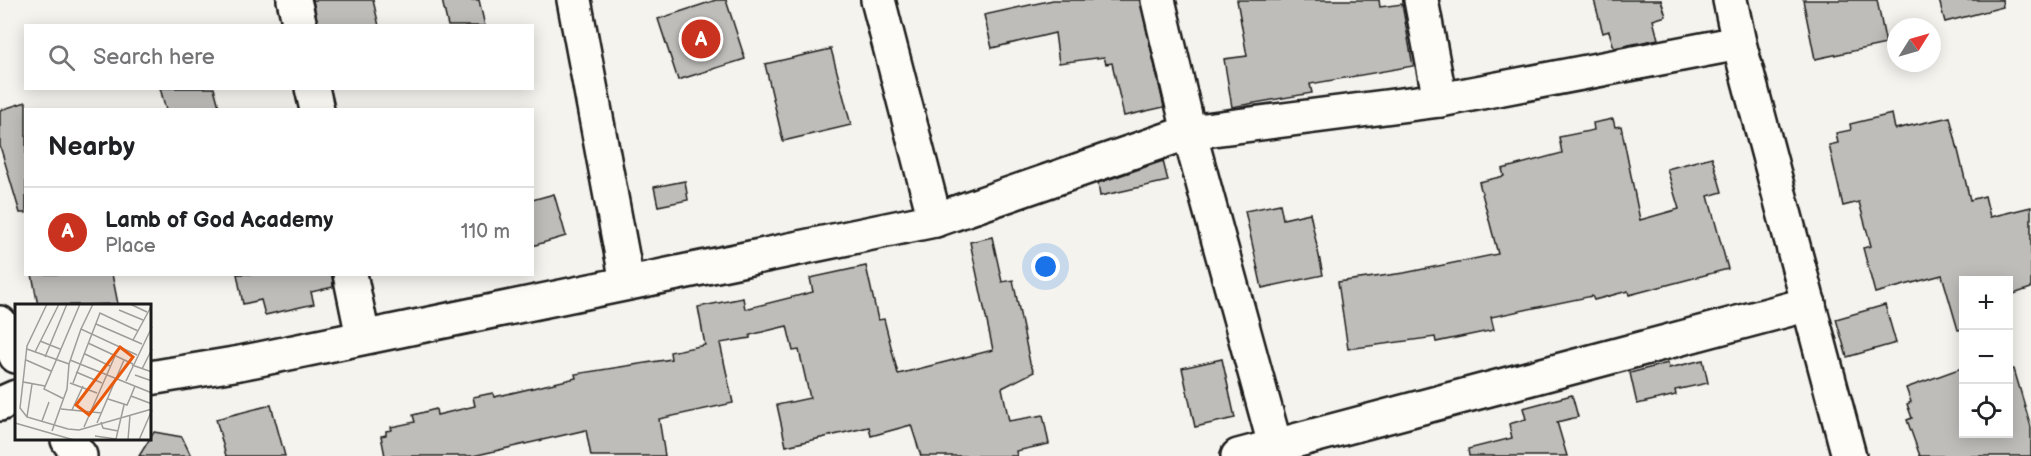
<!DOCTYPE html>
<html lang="en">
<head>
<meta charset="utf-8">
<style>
	:root { --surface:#fff; --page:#f6f6f6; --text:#202124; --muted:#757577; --line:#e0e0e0; --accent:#c8321e }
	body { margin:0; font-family:"Balsamiq Sans",sans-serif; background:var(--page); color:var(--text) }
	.controls { position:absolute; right:18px; bottom:18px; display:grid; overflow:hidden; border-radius:0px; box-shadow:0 3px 15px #0003 }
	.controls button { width:54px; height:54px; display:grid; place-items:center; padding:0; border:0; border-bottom:2px solid var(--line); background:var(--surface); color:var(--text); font:30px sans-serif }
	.compass { position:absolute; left:1887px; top:18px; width:54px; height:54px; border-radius:50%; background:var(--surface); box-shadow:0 3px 15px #0003; rotate:53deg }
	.you { position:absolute; left:1046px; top:267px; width:21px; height:21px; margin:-15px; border:4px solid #fff; border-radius:50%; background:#1a73e8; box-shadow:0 0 0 9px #1a73e833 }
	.badge { display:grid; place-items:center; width:39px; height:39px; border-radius:50%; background:var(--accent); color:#fff; font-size:20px; font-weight:700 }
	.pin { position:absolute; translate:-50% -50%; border:3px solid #fff; box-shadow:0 2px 6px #0006 }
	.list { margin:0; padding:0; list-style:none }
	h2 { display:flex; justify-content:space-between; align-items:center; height:78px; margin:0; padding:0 24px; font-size:26px }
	h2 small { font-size:20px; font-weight:400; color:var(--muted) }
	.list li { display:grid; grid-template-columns:39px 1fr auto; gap:18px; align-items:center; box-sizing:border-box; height:90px; padding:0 24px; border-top:2px solid var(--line) }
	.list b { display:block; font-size:22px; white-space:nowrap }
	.list p { margin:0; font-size:20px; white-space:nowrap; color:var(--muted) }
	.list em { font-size:20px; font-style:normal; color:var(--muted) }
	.icon { flex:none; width:33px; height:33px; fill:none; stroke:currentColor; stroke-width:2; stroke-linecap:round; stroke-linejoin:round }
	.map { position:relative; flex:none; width:2031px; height:456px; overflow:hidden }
	.search { position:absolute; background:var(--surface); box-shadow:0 3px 15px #0003; left:24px; top:24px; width:510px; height:66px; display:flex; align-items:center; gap:15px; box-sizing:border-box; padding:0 21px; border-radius:0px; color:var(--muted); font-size:22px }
	.panel { position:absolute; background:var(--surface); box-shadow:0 3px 15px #0003; left:24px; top:108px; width:510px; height:168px; border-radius:0px }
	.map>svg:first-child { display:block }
</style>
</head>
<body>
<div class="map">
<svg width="2031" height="456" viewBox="0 0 2031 456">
	<rect width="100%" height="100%" fill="#f4f3ee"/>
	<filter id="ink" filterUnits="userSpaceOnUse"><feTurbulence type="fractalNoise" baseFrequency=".0167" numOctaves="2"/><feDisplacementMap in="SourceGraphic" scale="12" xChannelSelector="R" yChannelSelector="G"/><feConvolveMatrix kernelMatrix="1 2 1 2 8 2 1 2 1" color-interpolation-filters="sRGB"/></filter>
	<g filter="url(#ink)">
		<!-- building -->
		<g fill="#bebdba" stroke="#1c1c1c" stroke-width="1.5">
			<path d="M313,0h60l6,26h-61z"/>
			<path d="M442,0h37l6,26h-37z"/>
			<path d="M716,0h10l19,59 -67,21 -20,-61z"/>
			<path d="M1053,0h87l24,107 -40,9 -12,-53 -6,1 -2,-7 -45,6 -4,-30 -63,15 -8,-33z"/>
			<path d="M1237,0h142l1,7 22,-3 11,62 -103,18 2,9 -80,14 -8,-48 23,-3z"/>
			<path d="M1594,0h67l5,16 -13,4 5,19 -44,9 -5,-17 -6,2z"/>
			<path d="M1803,0h74l9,44 -71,15z"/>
			<path d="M1939,0h63l1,7 -58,15z"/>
			<path d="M831,49l20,76 -68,16 -18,-77z"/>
			<path d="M160,88h54l6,22h-54z"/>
			<path d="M26,102v111h-6l-20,-67v-36z"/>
			<path d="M1892,114l3,15 55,-12 20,83 15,-4 5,21 41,-10v81l-23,8v-16h-44v49l-6,1 -16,-55 -67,18 -12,-45 8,-2 -12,-44 -16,4 -14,-61 9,-2 -2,-10 15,-3 -1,-6z"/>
			<path d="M1613,119l2,8 6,-1 19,94 39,-11 -12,-40 45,-12 10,35 -14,4 20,73 -99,26 -1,-4 -34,9 -2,-4 -101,21 3,13 -58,12 -1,-5 -87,12 -10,-67 66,-9 94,-19 -19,-72 25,-6 -2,-7 60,-16 -3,-16 35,-7 -1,-7z"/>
			<path d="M1163,161l5,20 -68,15 -2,-13z"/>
			<path d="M685,181l3,19 -30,6 -4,-19z"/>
			<path d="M554,194l12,42 -34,10v-46z"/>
			<path d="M1280,204l3,15 27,-6 13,62 -61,13 -17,-77z"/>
			<path d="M992,237l10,45 11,-2 17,83 4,9 -32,16 7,33 34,-6 6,29 -33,7 1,5h-96l-10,-31 -40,11 -2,-9 -83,19 -9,-41 33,-7 -11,-48 -6,1 -6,-25 -37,9v3l-30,5 13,60 -74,16 6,37h-74l-5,-26 -113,26h-88l-4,-20 5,-1v-4l6,-1 -1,-3 24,-5 -2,-7 23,-6 1,6 38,-9 -2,-9 20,-4 1,4 82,-19 -1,-4 96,-15 -1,-7 35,-7 -7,-38 45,-9 2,11 68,-17 -3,-14 56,-12 12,54 6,-1 14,55 95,-24 -23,-108z"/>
			<path d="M32,274h80l6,30 -80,2z"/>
			<path d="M237,274h95l1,13 -22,5 3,12 -49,11 -4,-15 -18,4z"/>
			<path d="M1885,305l11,38 -49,14 -11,-38z"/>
			<path d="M1222,359l13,59 -40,9 -13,-59z"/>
			<path d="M1703,360l5,23 -33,7 1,5 -39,9 -7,-31 38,-10 1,5z"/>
			<path d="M1964,367v67h44v-64l6,-1 17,58v29h-111l-13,-36 5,-2 -5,-14 4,-2 -5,-14z"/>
			<path d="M1572,395l6,22 -21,5 10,34h-98l-1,-7 44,-11 -3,-14 17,-5 -3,-11z"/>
			<path d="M271,405l14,51h-59l-10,-37z"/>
			<path d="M154,432l28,5 9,19h-52z"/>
		</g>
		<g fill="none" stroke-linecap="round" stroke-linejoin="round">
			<defs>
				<g id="minor">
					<path d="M294,0l6,26"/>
					<path d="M574,0l53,282"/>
					<path d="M878,0l57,220"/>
					<path d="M1158,0l31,132 89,324"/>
					<path d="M1421,0l19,100"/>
					<path d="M1730,0l9,43 110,413"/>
					<path d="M312,88l5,22"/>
					<path d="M350,274l13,63"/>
					<path d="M0,323l16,33"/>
					<path d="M150,378l90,-15 695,-143 254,-88 251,-32 299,-57"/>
					<path d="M0,404l16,-7"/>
					<path d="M68,440l12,16"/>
					<path d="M1238,456l571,-152"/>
				</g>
			</defs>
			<!-- minor casing -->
			<use href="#minor" stroke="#1c1c1c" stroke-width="38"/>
			<!-- minor -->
			<use href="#minor" stroke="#fdfcf7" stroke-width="33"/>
		</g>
	</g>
	<!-- overview -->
	<g transform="translate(15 304)">
		<rect width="136" height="136" fill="#f4f3ee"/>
		<path fill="none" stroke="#9e9d9a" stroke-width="1.5" d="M115,0l17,8M104,6l24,10M81,20l46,20M66,25l12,-25M118,36l19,-35M25,37l20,8M73,39l45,21M12,45l42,15M20,48l24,-48M70,50l25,12M30,53l22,-53M11,56l25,11M55,56l82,33M117,61l20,7M127,65l10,-20M61,68l26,11M120,71l17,6M111,77l26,-54M8,78l4,-36 20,-42M55,79l27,10M58,79l27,-70 38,18M17,80l-5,33 41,12 11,1 73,-21M120,82l-4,10 21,8M49,95l-20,-10 36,-85M93,95l19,6 4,-9M46,105l41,4M57,106l11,-24M12,113l-7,-9 3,-26 22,4M27,117l7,-19M86,118l2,6 15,3M0,119l59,17M82,119l27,-63M69,123l31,-71M37,127l15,-42 2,-25 12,-35 56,26M80,132l21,3 8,-34M113,136l2,-25M124,136l13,-30"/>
		<path fill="#e8590c" fill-opacity="0.15" stroke="#e8590c" stroke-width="3" d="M105,43l13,10 -44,58 -13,-10z"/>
		<rect width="136" height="136" fill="none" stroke="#1c1c1c" stroke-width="3"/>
	</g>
</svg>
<div class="controls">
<button>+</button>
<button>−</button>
<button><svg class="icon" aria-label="locate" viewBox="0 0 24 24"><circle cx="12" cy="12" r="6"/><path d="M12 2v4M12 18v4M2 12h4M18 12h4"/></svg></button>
</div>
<svg class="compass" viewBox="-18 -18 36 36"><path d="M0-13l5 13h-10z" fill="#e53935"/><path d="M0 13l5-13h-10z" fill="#757577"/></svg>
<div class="you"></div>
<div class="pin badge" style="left:701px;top:39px">A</div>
<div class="search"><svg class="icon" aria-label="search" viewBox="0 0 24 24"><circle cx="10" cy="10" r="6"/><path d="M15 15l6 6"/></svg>Search here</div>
<section class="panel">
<h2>Nearby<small></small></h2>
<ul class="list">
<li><span class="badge">A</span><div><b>Lamb of God Academy</b><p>Place</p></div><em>110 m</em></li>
</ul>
</section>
</div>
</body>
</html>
